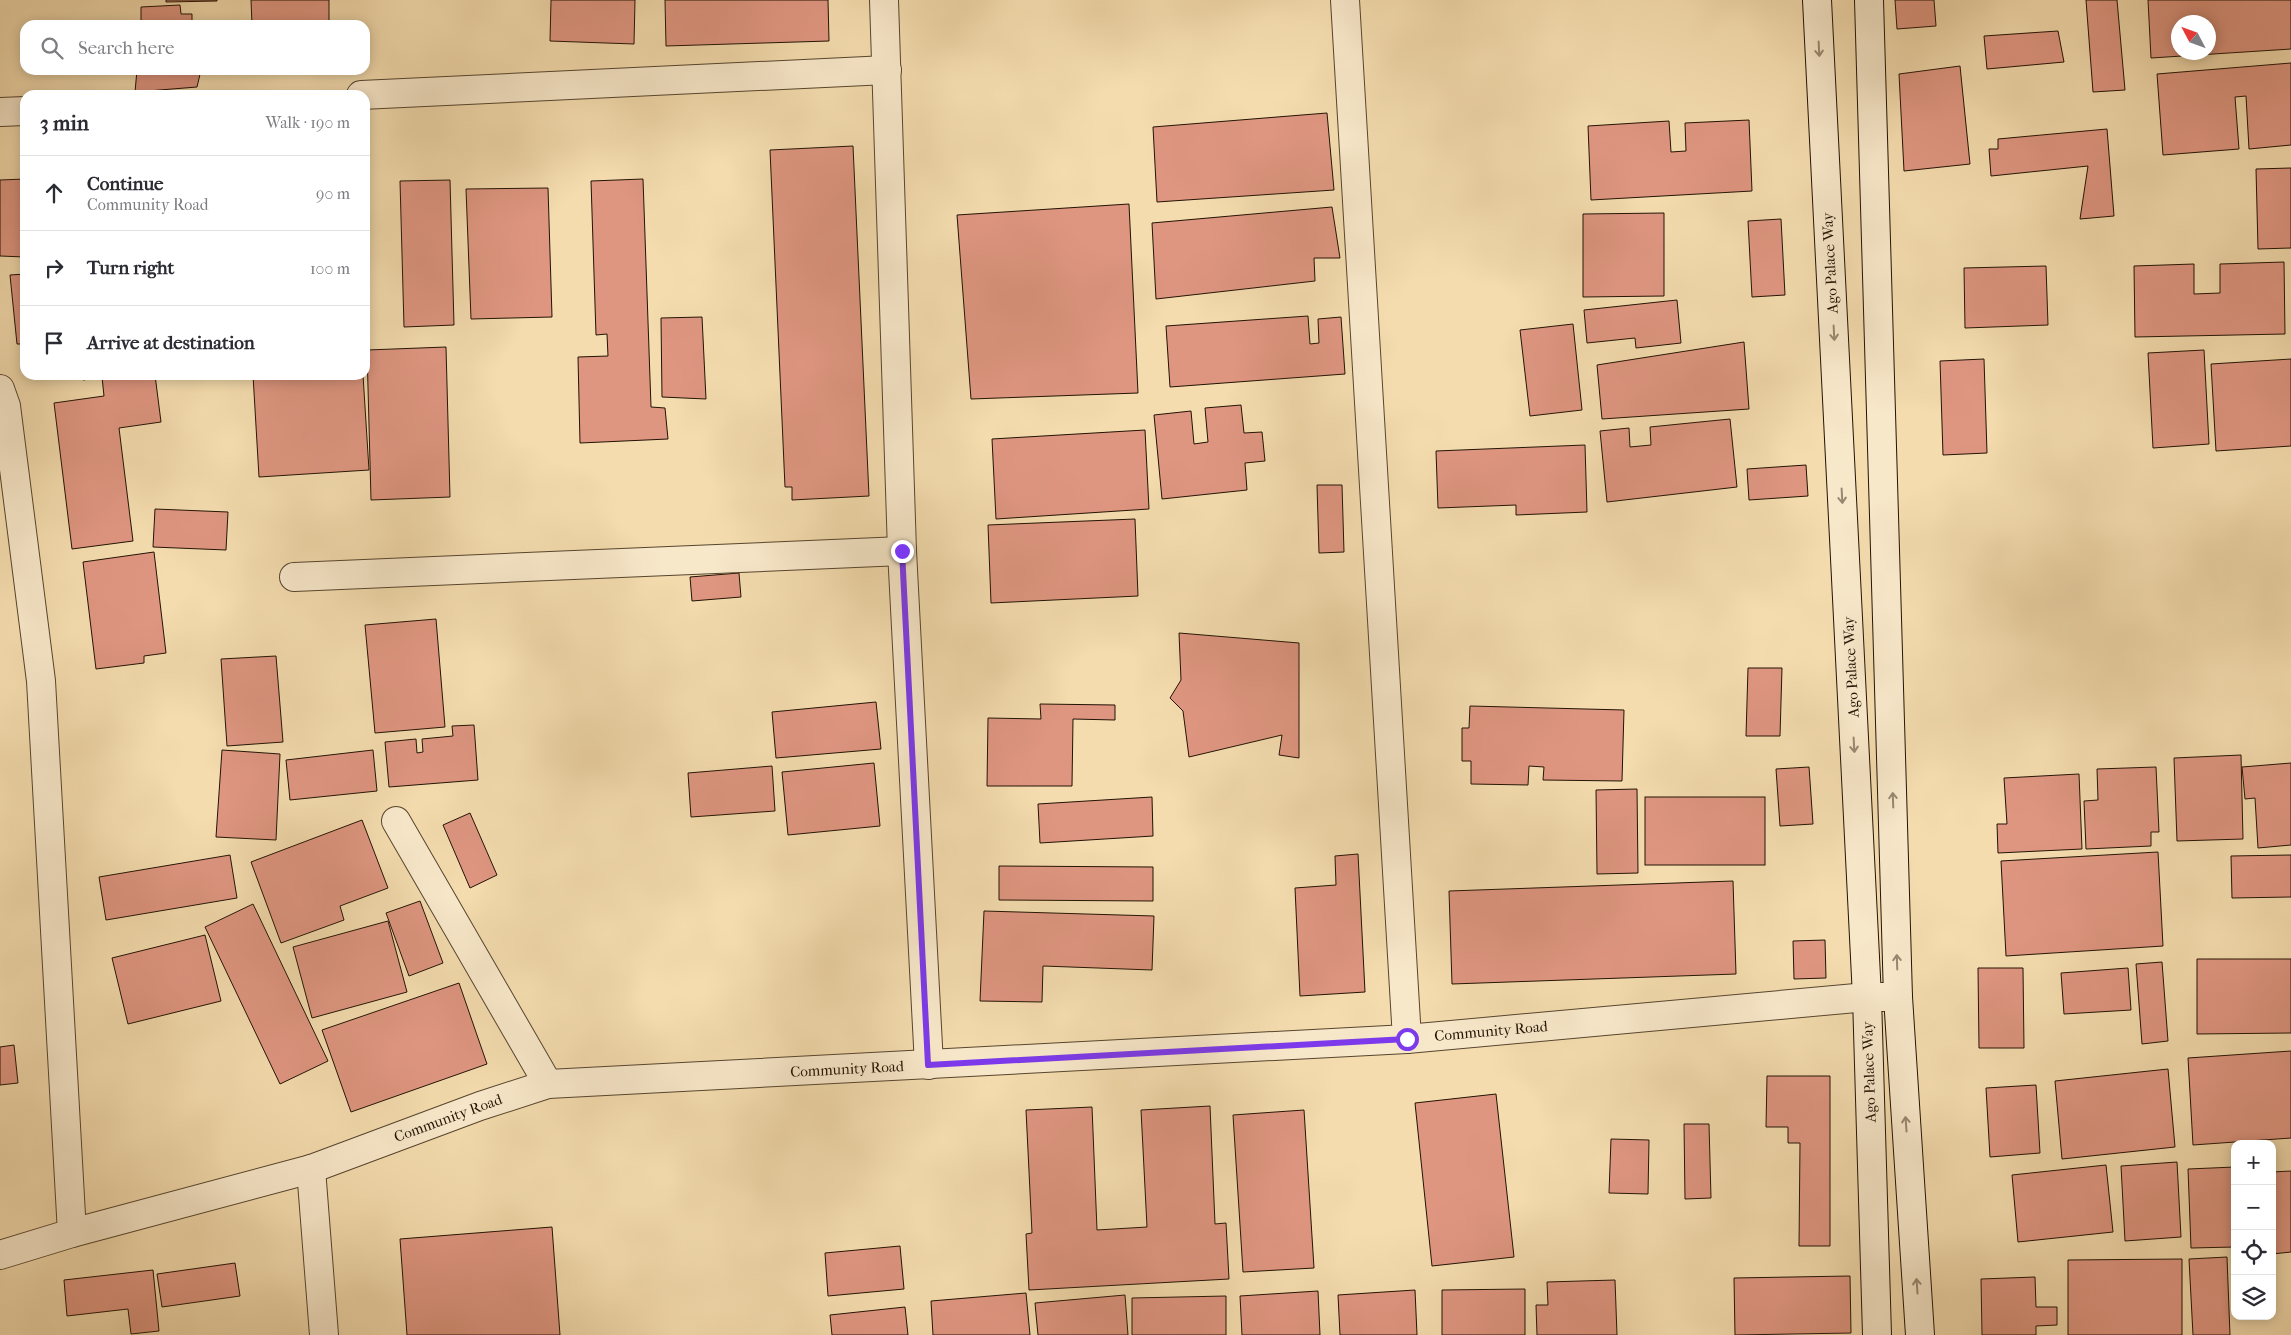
<!DOCTYPE html>
<html lang="en">
<head>
<meta charset="utf-8">
<style>
	:root { --surface:#fff; --page:#f7f7f7; --text:#2b2b33; --muted:#7c7c81; --line:#e1e1e2 }
	body { margin:0; font-family:"IM FELL French Canon",serif; background:var(--page); color:var(--text) }
	.controls { position:absolute; right:15px; bottom:15px; display:grid; overflow:hidden; border-radius:10px; box-shadow:0 2px 12px #0003 }
	.controls button { width:45px; height:45px; display:grid; place-items:center; padding:0; border:0; border-bottom:1px solid var(--line); background:var(--surface); color:var(--text); font:25px sans-serif }
	.compass { position:absolute; left:2171px; top:15px; width:45px; height:45px; border-radius:50%; background:var(--surface); box-shadow:0 2px 12px #0003; rotate:311deg }
	.stop { position:absolute; width:15px; height:15px; margin:-11px; border:4px solid #7c3aed; border-radius:50%; background:#fff }
	.stop.end { background:#7c3aed; border-color:#fff; box-shadow:0 1px 5px #0008 }
	.list { margin:0; padding:0; list-style:none }
	h2 { display:flex; justify-content:space-between; align-items:center; height:65px; margin:0; padding:0 20px; font-size:21px }
	h2 small { font-size:16px; font-weight:400; color:var(--muted) }
	.list li { display:grid; grid-template-columns:32px 1fr auto; gap:15px; align-items:center; box-sizing:border-box; height:75px; padding:0 20px; border-top:1px solid var(--line) }
	.list b { display:block; font-size:19px; white-space:nowrap }
	.list p { margin:0; font-size:16px; white-space:nowrap; color:var(--muted) }
	.list em { font-size:16px; font-style:normal; color:var(--muted) }
	.icon { flex:none; width:28px; height:28px; fill:none; stroke:currentColor; stroke-width:2; stroke-linecap:round; stroke-linejoin:round }
	.map { position:relative; flex:none; width:2291px; height:1335px; overflow:hidden }
	.search { position:absolute; background:var(--surface); box-shadow:0 2px 12px #0003; left:20px; top:20px; width:350px; height:55px; display:flex; align-items:center; gap:12px; box-sizing:border-box; padding:0 18px; border-radius:15px; color:var(--muted); font-size:19px }
	.panel { position:absolute; background:var(--surface); box-shadow:0 2px 12px #0003; left:20px; top:90px; width:350px; height:290px; border-radius:15px }
	.map>svg:first-child { display:block }
</style>
</head>
<body>
<div class="map">
<svg width="2291" height="1335" viewBox="0 0 2291 1335">
	<rect width="100%" height="100%" fill="#f4dcae"/>
	<filter id="stains"><feTurbulence type="fractalNoise" baseFrequency=".004" numOctaves="4"/><feColorMatrix values="0 0 0 0 .2 0 0 0 0 .09 0 0 0 0 .02 0 0 0 .5 -.17"/></filter>
	<radialGradient id="worn" r=".72"><stop offset=".6" stop-color="#630" stop-opacity="0"/><stop offset="1" stop-color="#630" stop-opacity=".3"/></radialGradient>
	<!-- building -->
	<g fill="#df9681" stroke="#221304" fill-rule="evenodd">
		<path d="M166,0h51v1l-51,1z"/>
		<path d="M251,0h78v25h-77z"/>
		<path d="M551,0h84l-1,44 -84,-3z"/>
		<path d="M665,0h163l1,41 -163,5z"/>
		<path d="M1895,0h39l2,26 -39,3z"/>
		<path d="M2086,0h31l8,90 -32,2z"/>
		<path d="M2148,0h143v49l-140,9zM2178,22h30v30h-30z"/>
		<path d="M180,5l1,9h11v11h-51v-18z"/>
		<path d="M2058,31l6,31 -77,7 -3,-33z"/>
		<path d="M2291,63v82l-42,4 -3,-53 -11,1 4,52 -76,6 -6,-81z"/>
		<path d="M1960,66l10,98 -66,7 -5,-97z"/>
		<path d="M137,70h64l-4,17 -62,5z"/>
		<path d="M1327,113l7,77 -177,12 -4,-75z"/>
		<path d="M1749,120l3,71 -161,9 -3,-74 81,-5 2,31 15,-1 -1,-28z"/>
		<path d="M2107,129l7,87 -34,3 8,-53 -97,10 -2,-27h9v-10z"/>
		<path d="M853,146l16,350 -77,4v-13h-7l-15,-337z"/>
		<path d="M2291,168v80l-33,1 -2,-80z"/>
		<path d="M25,179v78l-25,-1v-76z"/>
		<path d="M643,179l8,228 14,1 3,31 -88,4 -2,-86 30,-1 -1,-22 -11,1 -5,-154z"/>
		<path d="M450,180l4,145 -50,2 -4,-146z"/>
		<path d="M548,188l4,129 -81,2 -5,-130z"/>
		<path d="M1129,204l9,189 -167,6 -14,-184z"/>
		<path d="M1332,207l8,51h-26l1,23 -159,18 -4,-76z"/>
		<path d="M1664,213v83l-81,1v-83z"/>
		<path d="M1781,219l4,76 -33,2 -4,-76z"/>
		<path d="M2284,262l1,72 -150,3 -1,-71 60,-2v30l26,-1v-29z"/>
		<path d="M2046,266l2,59 -83,3 -1,-60z"/>
		<path d="M25,274v70h-8l-7,-69z"/>
		<path d="M1677,300l4,43 -45,5 -1,-10 -48,5 -3,-33z"/>
		<path d="M1308,316l2,28 9,-1 -1,-24 23,-2 4,57 -175,13 -4,-61z"/>
		<path d="M702,317l4,82 -44,-2 -1,-79z"/>
		<path d="M1573,324l9,86 -52,6 -10,-86z"/>
		<path d="M1744,342l5,67 -147,10 -5,-54z"/>
		<path d="M446,347l4,150 -79,3 -4,-150z"/>
		<path d="M2204,350l5,94 -56,4 -5,-95z"/>
		<path d="M1984,359l3,94 -44,2 -3,-94z"/>
		<path d="M2291,359v87l-75,5 -5,-87z"/>
		<path d="M82,375h73l6,47 -42,6 14,113 -61,8 -18,-146 50,-7 -2,-19 -19,3z"/>
		<path d="M253,375h110l6,95 -110,7z"/>
		<path d="M1241,405l3,28 18,-1 3,29 -20,2 2,27 -85,9 -8,-84 37,-4 3,33 14,-2 -3,-34z"/>
		<path d="M1730,419l7,68 -130,15 -7,-71 29,-3 1,19 21,-2 -1,-18z"/>
		<path d="M1145,430l4,79 -153,10 -4,-80z"/>
		<path d="M1585,445l2,67 -71,3v-10l-78,3 -2,-57z"/>
		<path d="M1806,465l2,31 -59,4 -2,-31z"/>
		<path d="M1317,485h25l2,67 -25,1z"/>
		<path d="M155,509l73,3 -2,38 -73,-3z"/>
		<path d="M1135,519l3,77 -147,7 -3,-78z"/>
		<path d="M154,552l12,101 -22,3v7l-48,6 -13,-107z"/>
		<path d="M739,573l2,24 -49,4 -2,-24z"/>
		<path d="M436,619l9,108 -70,6 -10,-108z"/>
		<path d="M1179,633l120,10v115l-20,-3 3,-20 -93,22 -6,-46 -13,-13 11,-18z"/>
		<path d="M276,656l7,86 -56,4 -6,-87z"/>
		<path d="M1748,668h34l-2,68h-34z"/>
		<path d="M876,702l5,47 -105,9 -4,-46z"/>
		<path d="M1040,704l75,1v15l-42,-1 -1,67h-85l1,-68 53,1z"/>
		<path d="M1470,706l154,4 -2,71 -79,-1 1,-13 -15,-1 -1,19 -57,-1v-23h-9v-33h7z"/>
		<path d="M474,725l4,55 -89,7 -4,-45 31,-3 1,14 6,-1 -1,-13 31,-3 -1,-10z"/>
		<path d="M222,750l58,4 -4,86 -60,-3z"/>
		<path d="M373,750l4,41 -87,9 -4,-40z"/>
		<path d="M2241,755l2,84 -66,2 -3,-83z"/>
		<path d="M874,763l6,63 -92,9 -6,-63z"/>
		<path d="M2291,763v82l-33,3 -3,-50 -10,1 -3,-32z"/>
		<path d="M772,766l3,45 -84,6 -3,-44z"/>
		<path d="M1809,767l4,57 -33,2 -4,-57z"/>
		<path d="M2156,767l3,65h-8v14l-65,3 -2,-48 14,-1 -1,-31z"/>
		<path d="M2079,774l3,75 -84,4 -1,-29h10l-3,-46z"/>
		<path d="M1637,789l1,84 -41,1 -1,-84z"/>
		<path d="M1152,797l1,39 -113,7 -2,-39z"/>
		<rect x="1645" y="797" width="120" height="68"/>
		<path d="M470,813l27,62 -27,13 -27,-63z"/>
		<path d="M362,820l26,68 -48,18 4,14 -63,23 -30,-81z"/>
		<path d="M2158,852l5,94 -157,10 -5,-95z"/>
		<path d="M1358,854l7,138 -65,4 -5,-108 41,-3 -1,-29z"/>
		<path d="M230,855l7,43 -131,22 -7,-43z"/>
		<path d="M2291,855v42l-59,1 -1,-42z"/>
		<path d="M999,866l154,1v34l-154,-1z"/>
		<path d="M1733,881l3,93 -284,10 -3,-93z"/>
		<path d="M420,901l23,62 -34,13 -23,-63z"/>
		<path d="M253,904l75,157 -48,23 -75,-157z"/>
		<path d="M984,911l170,5 -2,54 -109,-4 -1,36 -62,-1z"/>
		<path d="M388,921l19,71 -95,26 -19,-71z"/>
		<path d="M205,935l16,66 -93,23 -16,-66z"/>
		<path d="M1825,940l1,38 -32,1 -1,-38z"/>
		<path d="M2197,959h94v74l-94,1z"/>
		<path d="M2162,962l6,79 -26,3 -6,-80z"/>
		<path d="M1978,968h45l1,80h-45z"/>
		<path d="M2128,968l3,42 -67,4 -3,-41z"/>
		<path d="M459,983l28,81 -136,48 -29,-82z"/>
		<path d="M14,1045l4,38 -18,2v-38z"/>
		<path d="M2291,1051v87l-98,7 -5,-87z"/>
		<path d="M2168,1069l7,78 -113,12 -7,-78z"/>
		<path d="M1767,1076h63v170h-31l1,-103h-12v-16h-22z"/>
		<path d="M2036,1085l4,68 -50,4 -4,-69z"/>
		<path d="M1496,1094l18,163 -82,9 -17,-163z"/>
		<path d="M1210,1106l5,118 11,-1 3,56 -200,11 -3,-56 6,-1 -6,-123 66,-3 5,123 50,-3 -6,-117z"/>
		<path d="M1304,1110l10,158 -71,4 -10,-157z"/>
		<path d="M1684,1124h25l2,74 -26,1z"/>
		<path d="M1611,1139l38,1 -1,54 -39,-1z"/>
		<path d="M2177,1162l4,75 -56,4 -4,-75z"/>
		<path d="M2106,1165l7,67 -95,10 -6,-67z"/>
		<path d="M2235,1167v80l-44,1 -3,-79z"/>
		<path d="M2291,1171v81l-19,2v-82z"/>
		<path d="M552,1227l8,108h-153l-7,-96z"/>
		<path d="M900,1246l4,43 -76,7 -3,-43z"/>
		<path d="M2227,1257l3,78h-37l-4,-76z"/>
		<path d="M2182,1259v76h-114v-75z"/>
		<path d="M235,1263l5,33 -78,11 -5,-33z"/>
		<path d="M153,1270l6,61 -28,3 -3,-25 -61,7 -3,-36z"/>
		<path d="M1850,1276l1,57 -116,2 -1,-57z"/>
		<path d="M2035,1277l1,30h21v18l-21,1v9h-54l-1,-56z"/>
		<path d="M1615,1280l2,55h-80l-1,-30h12l-1,-23z"/>
		<path d="M1525,1289v46h-83v-45z"/>
		<path d="M1415,1290l2,45h-77l-2,-40z"/>
		<path d="M1318,1291l2,44h-78l-2,-39z"/>
		<path d="M1026,1293l4,42h-97l-2,-34z"/>
		<path d="M1125,1295l3,40h-90l-3,-32z"/>
		<path d="M1226,1296v39h-94v-37z"/>
		<path d="M905,1307l3,28h-76l-2,-20z"/>
	</g>
	<g fill="none" stroke-linecap="round" stroke-linejoin="round">
		<defs>
			<g id="minor">
				<path d="M884,0l18,551 27,514"/>
				<path d="M1345,0l62,1039"/>
				<path d="M361,95l526,-25"/>
				<path d="M0,112l25,-1"/>
				<path d="M0,389l6,17 35,275 31,552"/>
				<path d="M294,577l608,-26"/>
				<path d="M396,821l152,263"/>
				<path d="M311,1169l13,166"/>
				<path d="M0,1255l72,-22 239,-64 169,-63 68,-22 859,-45 460,-42h31"/>
			</g>
			<g id="secondary">
				<path d="M1817,0l50,997 10,338"/>
				<path d="M1869,0l29,997 22,338"/>
			</g>
		</defs>
		<!-- minor casing -->
		<use href="#minor" stroke="#56452e" stroke-width="30"/>
		<!-- secondary casing -->
		<use href="#secondary" stroke="#221304" stroke-width="30"/>
		<!-- minor -->
		<use href="#minor" stroke="#f8e8ca" stroke-width="28"/>
		<!-- secondary -->
		<use href="#secondary" stroke="#f8e8ca" stroke-width="28"/>
	</g>
	<!-- one-way arrows -->
	<defs><path id="oneway-shaft" d="M-6 0H5M1.5-3L5.5 0L1.5 3" fill="none" stroke-width="1.6" stroke-linecap="round" stroke-linejoin="round" transform="scale(1.25)"/></defs>
	<g stroke="#988871">
		<use href="#oneway-shaft" transform="translate(1819 49) rotate(87)"/>
		<use href="#oneway-shaft" transform="translate(1834 333) rotate(87)"/>
		<use href="#oneway-shaft" transform="translate(1842 496) rotate(87)"/>
		<use href="#oneway-shaft" transform="translate(1854 745) rotate(87)"/>
		<use href="#oneway-shaft" transform="translate(1893 800) rotate(-92)"/>
		<use href="#oneway-shaft" transform="translate(1897 962) rotate(-92)"/>
		<use href="#oneway-shaft" transform="translate(1906 1124) rotate(-94)"/>
		<use href="#oneway-shaft" transform="translate(1917 1286) rotate(-94)"/>
	</g>
	<g fill="none" stroke-linecap="round" stroke-linejoin="round">
		<!-- route -->
		<path stroke="#7c3aed" stroke-width="6" d="M902,551l26,514 479,-26"/>
	</g>
	<g text-anchor="middle" dominant-baseline="central" stroke-width="4" stroke-linejoin="round" paint-order="stroke">
		<!-- street labels -->
		<g font-size="15" fill="#221304" stroke="#f8e8ca">
			<text transform="translate(1830 263) rotate(-93)">Ago Palace Way</text>
			<text transform="translate(1851 667) rotate(-93)">Ago Palace Way</text>
			<text transform="translate(1491 1031) rotate(-5)">Community Road</text>
			<text transform="translate(847 1069) rotate(-3)">Community Road</text>
			<text transform="translate(1869 1072) rotate(-92)">Ago Palace Way</text>
			<text transform="translate(448 1118) rotate(-20)">Community Road</text>
		</g>
	</g>
	<rect width="100%" height="100%" filter="url(#stains)"/>
	<rect width="100%" height="100%" fill="url(#worn)"/>
</svg>
<div class="controls">
<button>+</button>
<button>−</button>
<button><svg class="icon" aria-label="locate" viewBox="0 0 24 24"><circle cx="12" cy="12" r="6"/><path d="M12 2v4M12 18v4M2 12h4M18 12h4"/></svg></button>
<button><svg class="icon" aria-label="layers" viewBox="0 0 24 24"><path d="M12 4l9 5-9 5-9-5zM3 14l9 5 9-5"/></svg></button>
</div>
<svg class="compass" viewBox="-18 -18 36 36"><path d="M0-13l5 13h-10z" fill="#e53935"/><path d="M0 13l5-13h-10z" fill="#7c7c81"/></svg>
<div class="stop" style="left:1407px;top:1039px"></div>
<div class="stop end" style="left:902px;top:551px"></div>
<div class="search"><svg class="icon" aria-label="search" viewBox="0 0 24 24"><circle cx="10" cy="10" r="6"/><path d="M15 15l6 6"/></svg>Search here</div>
<section class="panel">
<h2>3 min<small>Walk · 190 m</small></h2>
<ul class="list">
<li><svg class="icon" aria-label="ahead" viewBox="0 0 24 24"><path d="M12 20V5M6 11l6-6 6 6"/></svg><div><b>Continue</b><p>Community Road</p></div><em>90 m</em></li>
<li><svg class="icon" aria-label="right" viewBox="0 0 24 24"><path d="M7 20v-9h11M14 6l5 5-5 5"/></svg><div><b>Turn right</b></div><em>100 m</em></li>
<li><svg class="icon" aria-label="arrive" viewBox="0 0 24 24"><path d="M6 21V4h12l-3 4 3 4H6"/></svg><div><b>Arrive at destination</b></div></li>
</ul>
</section>
</div>
</body>
</html>
